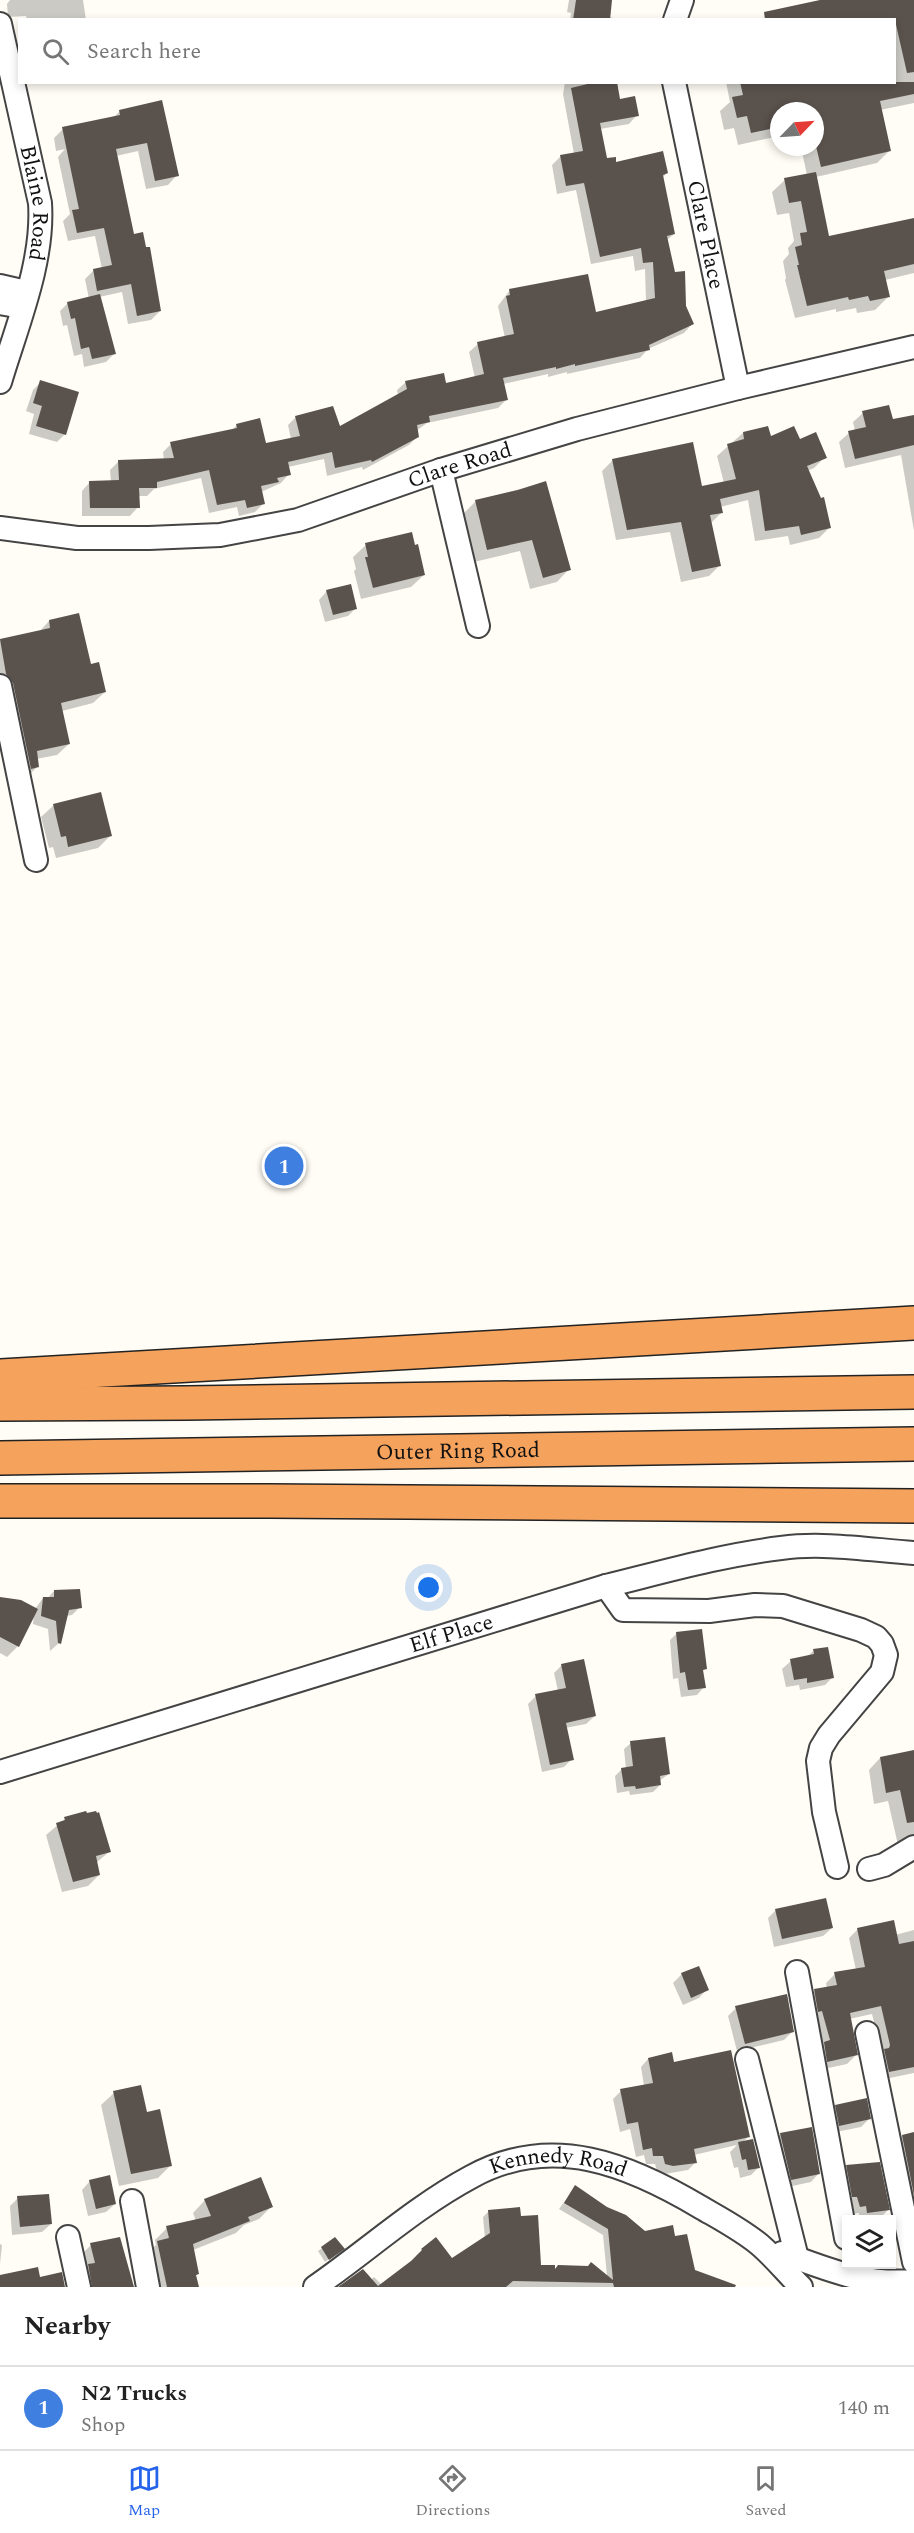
<!DOCTYPE html>
<html lang="en">
<head>
<meta charset="utf-8">
<style>
	:root { --surface:#fff; --page:#f2f2f2; --text:#222; --muted:#767676; --line:#e0e0e0; --accent:#2563eb }
	body { margin:0; font-family:Spectral,serif; background:var(--page); color:var(--text) }
	.controls { position:absolute; right:18px; bottom:18px; display:grid; overflow:hidden; border-radius:0px; box-shadow:0 3px 9px #0003 }
	.controls button { width:54px; height:54px; display:grid; place-items:center; padding:0; border:0; border-bottom:2px solid var(--line); background:var(--surface); color:var(--text); font:30px sans-serif }
	.compass { position:absolute; left:770px; top:102px; width:54px; height:54px; border-radius:50%; background:var(--surface); box-shadow:0 3px 9px #0003; rotate:65deg }
	.you { position:absolute; left:429px; top:1588px; width:21px; height:21px; margin:-15px; border:4px solid #fff; border-radius:50%; background:#1a73e8; box-shadow:0 0 0 9px #1a73e833 }
	.badge { display:grid; place-items:center; width:39px; height:39px; border-radius:50%; background:var(--accent); color:#fff; font-size:20px; font-weight:700 }
	.pin { position:absolute; translate:-50% -50%; border:3px solid #fff; box-shadow:0 2px 6px #0006 }
	.list { margin:0; padding:0; list-style:none }
	h2 { display:flex; justify-content:space-between; align-items:center; height:78px; margin:0; padding:0 24px; font-size:26px }
	h2 small { font-size:20px; font-weight:400; color:var(--muted) }
	.list li { display:grid; grid-template-columns:39px 1fr auto; gap:18px; align-items:center; box-sizing:border-box; height:84px; padding:0 24px; border-top:2px solid var(--line) }
	.list b { display:block; font-size:22px; white-space:nowrap }
	.list p { margin:0; font-size:20px; white-space:nowrap; color:var(--muted) }
	.list em { font-size:20px; font-style:normal; color:var(--muted) }
	.icon { flex:none; width:33px; height:33px; fill:none; stroke:currentColor; stroke-width:2; stroke-linecap:round; stroke-linejoin:round }
	.map { position:relative; flex:none; width:914px; height:2287px; overflow:hidden }
	.search { position:absolute; background:var(--surface); box-shadow:0 3px 9px #0003; left:18px; right:18px; top:18px; height:66px; display:flex; align-items:center; gap:15px; box-sizing:border-box; padding:0 21px; border-radius:0px; color:var(--muted); font-size:22px }
	.sheet { height:162px; background:var(--surface) }
	nav { display:flex; justify-content:space-around; align-items:center; box-sizing:border-box; height:84px; border-top:2px solid var(--line); background:var(--surface); font-size:16px; color:var(--muted) }
	nav a { display:grid; justify-items:center; gap:3px }
	nav .on { color:var(--accent) }
	.map>svg:first-child { display:block }
</style>
</head>
<body>
<div class="map">
<svg width="914" height="2287" viewBox="0 0 914 2287">
	<rect width="100%" height="100%" fill="#fffdf5"/>
	<!-- shadow -->
	<g fill="#0003">
		<path d="M10,0h73l3,20h-59l-1,-4 -18,1 -1,-13z"/>
		<path d="M569,0h42l-2,17 14,3h-53l1,-7 -4,-1z"/>
		<path d="M831,0h83v103l-34,7 10,40 -13,13 -61,14 12,61 86,-19v54l-29,7 3,17 -13,13 -18,3 -1,-5 -20,4v-3l-41,9 -10,-38 1,-2 -3,-17 6,-7 -1,-6 6,-7 -5,-28 -12,2 -5,-23 13,-12 22,-5 -6,-28h14v-36h-36v25l-41,9 -4,-17 -10,2 -4,-19 10,-9 -4,-20h168v-62h-131l7,-8z"/>
		<path d="M565,82h30l42,33 -8,9 -29,5 6,31 9,4 52,9 -5,5 12,56 -8,7 8,32 18,51 -8,9 -36,16 -8,9 -73,16v-2l-19,5v-3l-45,10 4,15 -9,9 -71,15 -11,8 2,5 -9,9 -46,25 -1,-3 -35,9 -3,-17 -36,8 1,7 -8,9 -20,9 2,12 -8,8 -16,4 -2,-9 -28,6 -8,-35 -47,11 -7,7h-9v11l-8,9h-48v-25l8,-9h21l-1,-12 9,-9 45,-1 -1,-8 8,-8 60,-13 6,-6 27,20 27,-6 -3,-14 8,-8 44,11 58,-33 -1,-5 9,-8 39,2 30,-6 -6,-26 9,-8 27,-6 -7,-32 12,-16 85,23 51,-12 -1,-32 -10,2 -2,-15 -42,8 -15,-74 -19,4 -5,-29 8,-8 14,-3 -11,-60z"/>
		<path d="M120,111l57,64 -9,10 -22,4 -8,-38 -22,5 16,80 28,75 -9,9 -23,4 -6,-32 -23,5 15,57 -8,8 -22,5 -2,-13 -8,2 -7,-31 -4,1 -3,-15 8,-8 21,-4 -4,-20 9,-9 8,-1 -7,-33 -27,5 -5,-20 7,-7 -12,-57 7,-8 -9,2 -2,-13 9,-9 51,-12z"/>
		<path d="M41,382l24,52 -8,8 -28,-8 5,-20 -8,-3 7,-21z"/>
		<path d="M863,413l29,8 22,-4v114l-13,-76 -56,13 -6,-26 10,-9 6,-2 -2,-9z"/>
		<path d="M743,433l56,8 26,16 -11,11 -7,3 23,56 -11,11 -29,7 -2,-9 -33,5 -7,-41 -28,7 2,5 -11,11 9,42 -11,11 -28,6 -11,-50 -54,8 -14,-69 11,-11 88,28 23,-5 -7,-27z"/>
		<path d="M545,482l24,87 -12,13 -27,7 -10,-38 -46,11 -11,-48 13,-13z"/>
		<path d="M366,545l58,30 -13,12 -50,12 -7,-28 2,-2 -3,-12z"/>
		<path d="M327,591l29,17 -8,8 -23,6 -6,-22z"/>
		<path d="M49,621l41,45 15,26 -12,11 -31,8 7,33 -12,11 -21,4 2,7 -12,12 -26,-86v-52l39,-8z"/>
		<path d="M54,805l56,31 -12,12 -42,10 -3,-11 -4,1 -8,-31z"/>
		<path d="M54,1591l26,16 -8,8 -6,1 -7,27 -9,8 -2,-22 -15,-5 1,-10 -16,32 -11,11 -7,-4v-55l35,11 8,-11 4,1z"/>
		<path d="M677,1633l28,35 -3,4 2,15 -7,8 -16,2 -3,-19 -5,1 -3,-39z"/>
		<path d="M813,1651l20,26 -8,8 -25,5 -1,-5 -13,2 -4,-18 9,-8 16,-4z"/>
		<path d="M562,1665l33,51 -9,8 -21,4 7,31 -8,8 -22,5 -14,-68 8,-8 22,-5 -4,-18z"/>
		<path d="M631,1743l38,31 -10,7 1,4 -7,7 -23,3 -1,-4 -12,2 -2,-17 7,-7h4l-2,-20z"/>
		<path d="M914,1752v96l-16,-3 -10,-44 -14,3 -5,-34 11,-12z"/>
		<path d="M65,1819l45,32 -14,12 3,12 -11,11 -26,6 -16,-57z"/>
		<path d="M776,1910l56,18 -9,8 -49,11 -6,-29z"/>
		<path d="M858,1929l37,6 19,-5v143l-34,7 2,-27 -10,-39 -23,5 7,36 -9,9 -28,6 -13,-71 9,-8 12,-2 -1,-6 9,-9 21,-4 -7,-32z"/>
		<path d="M698,1968l9,21 -8,9 -16,7 -10,-22 9,-9z"/>
		<path d="M736,2008l56,24 -8,8 -47,11 -9,-35z"/>
		<path d="M648,2059l25,4 75,74 -6,6 17,24 -8,8 -11,3 -2,-11 -4,1 -4,-16 7,-7 -43,10 2,7 -8,8 -23,4 -8,-3 -2,-7h-9l-2,-9 -8,2 -6,-28 -10,3 -7,-33 8,-8 23,-5 -3,-19z"/>
		<path d="M114,2093l32,21 25,51 -13,13 -39,8 -18,-81z"/>
		<path d="M836,2106l33,13 -8,8 -30,6 -3,-18z"/>
		<path d="M811,2128l8,45 -8,9 -28,6 -11,-45 8,-8z"/>
		<path d="M914,2134v81l-20,-71 8,-8z"/>
		<path d="M847,2167l41,43 -8,8 -21,2v-7l-7,1 -13,-39z"/>
		<path d="M90,2181l25,23 -9,8 -18,4 -6,-26z"/>
		<path d="M575,2187l69,45 30,6 19,33 21,16h-374l31,-7 3,-3 8,8 35,-28 -1,-1 6,-6 13,-11 17,21 33,-21 -2,-22 6,-6 30,7 21,48 14,6 53,4 -4,-41 -44,-26z"/>
		<path d="M18,2198l33,26 -9,8 -30,3 -2,-29z"/>
		<path d="M205,2200l66,7 -12,12 -15,6 -8,8 -43,17 5,23 -3,3 3,11h-45l-8,-32 11,-10 -1,-5 12,-12 29,-7 -3,-8z"/>
		<path d="M335,2239l4,13 -14,10 -7,-11z"/>
		<path d="M0,2244l2,1 -2,19z"/>
		<path d="M91,2245l42,42h-54l1,-31z"/>
	</g>
	<!-- building -->
	<g fill="#5a524d">
		<path d="M576,0h36l-2,20h-37z"/>
		<path d="M820,0h94v72l-7,1 -12,-53h-130l-1,-8z"/>
		<path d="M596,82h21l3,17 15,-3 4,20 -39,7 7,35 9,-1v5l47,-11 5,22 -5,2 12,59 -8,2 8,36 10,-1 1,35 8,18 -45,21 1,5 -75,16v-2l-19,5v-2l-53,11 5,22 -79,16 1,6 -13,3 2,12 -47,25 -1,-2 -36,8 -3,-16 -44,10 3,13 -14,3 2,4 -18,4 4,18 -18,4 -2,-8 -28,5 -8,-35 -52,12v6h-18l1,20h-50l-1,-27 30,-1 -1,-20 56,-2 -4,-16 67,-14 -1,-4 24,-6 6,25 34,-7 -5,-20 38,-10 7,20 67,-37 -2,-8 39,-8 2,10 38,-9 -7,-32 37,-8 -8,-38 4,-1 -1,-6 79,-15 8,38 59,-14 -2,-36 -10,1 -2,-15 -41,9 -16,-74 -18,3 -6,-31 23,-4 -12,-63z"/>
		<path d="M740,82h174v12l-34,7 11,50 -70,16 -6,-25v-31h-36v16l-28,6 -4,-17 -10,2 -5,-21 11,-2z"/>
		<path d="M162,100l17,76 -24,5 -8,-38 -31,6 18,85 9,-2 3,15h4l11,64 -24,5 -6,-32 -34,7 -4,-22 19,-4 -8,-37 -27,5 -5,-23 7,-1 -17,-82 58,-12 -1,-5z"/>
		<path d="M816,172l13,64 85,-18v46l-30,7 6,26 -20,4 -2,-5 -19,4 -1,-3 -41,9 -10,-41h2l-4,-18 7,-2 -2,-12 7,-1 -6,-31 -12,2 -5,-25z"/>
		<path d="M100,294l16,60 -24,5 -3,-12 -8,2 -6,-31 -4,1 -4,-17z"/>
		<path d="M40,380l39,12 -13,43 -30,-9 6,-20 -9,-3z"/>
		<path d="M889,405l4,14 21,-4v30l-59,14 -7,-28 18,-4 -4,-16z"/>
		<path d="M768,426l3,10 23,-10 6,13 16,-7 11,26 -20,8 14,32 3,-1 7,31 -30,7 -2,-9 -34,5 -6,-41 -39,9 3,14 -13,2 11,51 -29,6 -11,-50 -54,8 -15,-71 81,-17 9,44 34,-7 -9,-35 17,-5 -1,-7z"/>
		<path d="M546,481l25,89 -28,8 -11,-38 -45,10 -12,-50 43,-10z"/>
		<path d="M412,532l3,13 3,-1 7,31 -52,13 -8,-31h3l-3,-14z"/>
		<path d="M351,584l6,25 -24,6 -7,-25z"/>
		<path d="M79,613l12,51 8,-2 7,30 -45,11 9,41 -33,7 2,16 -8,2 -18,-86 -7,-9 -6,-35 50,-11 -1,-8z"/>
		<path d="M101,792l11,44 -44,11 -2,-11 -5,1 -8,-33z"/>
		<path d="M80,1589l2,19 -13,2 -8,34 -3,-1 -2,-22 -15,-5 2,-19h11v-7z"/>
		<path d="M0,1597l21,3 17,9 -19,38 -19,-10z"/>
		<path d="M702,1629l5,40 -4,1 3,18 -18,2 -3,-18 -5,1 -4,-41z"/>
		<path d="M828,1647l6,31 -27,5v-5l-13,2 -4,-21 24,-5 -1,-5z"/>
		<path d="M584,1659l12,57 -30,7 8,37 -24,5 -15,-71 31,-6 -5,-24z"/>
		<path d="M665,1737l5,37 -10,2 1,9 -25,4 -1,-3 -11,1 -3,-19 12,-2 -3,-25z"/>
		<path d="M914,1750v72l-7,1 -7,-33 -14,3 -6,-36z"/>
		<path d="M86,1811l1,2 9,-2 1,2 2,-1 12,40 -15,4 4,19 -27,7 -17,-59 9,-3 -1,-3z"/>
		<path d="M826,1898l7,30 -51,11 -7,-30z"/>
		<path d="M894,1920l5,24 15,-3v126l-25,5 -5,-23 5,-1 1,-3 -9,-39 -31,7 8,42 -31,7 -3,-20 6,-2 -8,-29 -4,1 -4,-23 23,-4 -3,-13 31,-5 -8,-39z"/>
		<path d="M699,1966l10,24 -18,8 -10,-25z"/>
		<path d="M787,1994l7,38 -49,12 -10,-38z"/>
		<path d="M731,2050l19,87 -56,12 3,14 -24,3 -8,-2 -2,-8h-10l-1,-8 -9,2 -5,-28 -11,2 -7,-35 33,-6 -5,-25 24,-6 2,10z"/>
		<path d="M141,2085l6,27 13,-3 12,57 -41,8 -18,-83z"/>
		<path d="M867,2098l4,21 -32,7 -4,-21z"/>
		<path d="M812,2127l8,47 -29,6 -11,-47z"/>
		<path d="M914,2132v63l-12,-60z"/>
		<path d="M753,2139l7,29 -12,2 -2,-11 -4,1 -4,-18z"/>
		<path d="M880,2162l10,48 -23,3 -1,-7 -6,1 -3,-10h-5l-6,-32z"/>
		<path d="M110,2175l6,29 -20,5 -7,-29z"/>
		<path d="M261,2177l12,30 -25,10 2,4 -57,23 6,30 -3,1 3,12h-32l-10,-46 12,-3 -3,-12 45,-10 -7,-17z"/>
		<path d="M575,2185l32,22 19,8 19,16 28,-6 2,11 12,-2 8,36 41,15 -1,2h-121l-1,-4 -100,-2 -7,6h-168l25,-18 15,17 33,-25 11,-11 -1,-1 15,-12 16,21 38,-25 -2,-23 32,-3 1,9 17,-1 3,50h14v4l3,-4 30,1 3,-4 22,18 -5,-51 -44,-26z"/>
		<path d="M49,2194l3,30 -32,3 -3,-31z"/>
		<path d="M120,2237l14,50h-42l-4,-23 7,-1 -5,-20z"/>
		<path d="M335,2237l10,12 -16,11 -8,-13z"/>
		<path d="M38,2267l2,10 22,-5 3,15h-65v-12z"/>
	</g>
	<g fill="none" stroke-linecap="round" stroke-linejoin="round">
		<defs>
			<g id="minor">
				<path d="M675,20l7,-20"/>
				<path id="s1" d="M0,24l40,179c4,59 -23,122 -40,179"/>
				<path id="s2" d="M674,82l64,306"/>
				<path d="M0,286l26,6"/>
				<path d="M0,303l22,4"/>
				<path d="M441,470l37,156"/>
				<path id="s3" d="M0,528l77,10h72l71,-3 78,-15 143,-50 136,-41 161,-41 176,-41"/>
				<path d="M0,686l36,174"/>
				<path d="M606,1586l17,24 86,1 46,-6 28,1 78,24 15,7 6,7 4,11 -4,17 -53,63 -8,13 -3,13 6,51 13,55"/>
				<path id="s4" d="M0,1772l606,-186c57,-14 116,-31 175,-38 43,-6 90,2 133,5"/>
				<path d="M869,1869l15,-4 30,-18"/>
				<path d="M797,1972l49,266"/>
				<path d="M867,2033l47,229"/>
				<path d="M747,2059l50,199"/>
				<path d="M132,2201l16,86"/>
				<path d="M68,2237l11,50"/>
				<path d="M782,2253c49,17 79,32 132,28"/>
				<path id="s5" d="M315,2287c52,-36 100,-80 156,-110 81,-45 159,-12 231,31 19,11 40,22 58,37 14,12 27,28 41,42"/>
			</g>
			<g id="highway">
				<path d="M0,1376l914,-53"/>
				<path d="M0,1404l187,-1 727,-11"/>
				<path id="s6" d="M0,1458l914,-14"/>
				<path d="M0,1501h269l645,5"/>
			</g>
		</defs>
		<!-- minor casing -->
		<use href="#minor" stroke="#444" stroke-width="26"/>
		<!-- highway casing -->
		<use href="#highway" stroke="#222" stroke-width="36"/>
		<!-- minor -->
		<use href="#minor" stroke="#fff" stroke-width="22"/>
		<!-- highway -->
		<use href="#highway" stroke="#f5a25d" stroke-width="33"/>
	</g>
	<g text-anchor="middle" dominant-baseline="central" stroke-width="6" stroke-linejoin="round" paint-order="stroke">
		<!-- street labels -->
		<g font-size="22" fill="#111" stroke="#fff">
			<text stroke="none"><textPath href="#s1" startOffset="183">Blaine Road</textPath></text>
			<text stroke="none"><textPath href="#s2" startOffset="156">Clare Place</textPath></text>
			<text stroke="none"><textPath href="#s3" startOffset="471">Clare Road</textPath></text>
			<text stroke="none"><textPath href="#s6" startOffset="458">Outer Ring Road</textPath></text>
			<text stroke="none"><textPath href="#s4" startOffset="472">Elf Place</textPath></text>
			<text stroke="none"><textPath href="#s5" startOffset="282">Kennedy Road</textPath></text>
		</g>
	</g>
</svg>
<div class="controls">
<button><svg class="icon" aria-label="layers" viewBox="0 0 24 24"><path d="M12 4l9 5-9 5-9-5zM3 14l9 5 9-5"/></svg></button>
</div>
<svg class="compass" viewBox="-18 -18 36 36"><path d="M0-13l5 13h-10z" fill="#e53935"/><path d="M0 13l5-13h-10z" fill="#767676"/></svg>
<div class="you"></div>
<div class="pin badge" style="left:284px;top:1166px;background:#3f7fe0">1</div>
<div class="search"><svg class="icon" aria-label="search" viewBox="0 0 24 24"><circle cx="10" cy="10" r="6"/><path d="M15 15l6 6"/></svg>Search here</div>
</div>
<section class="sheet">
<h2>Nearby<small></small></h2>
<ul class="list">
<li><span class="badge" style="background:#3f7fe0">1</span><div><b>N2 Trucks</b><p>Shop</p></div><em>140 m</em></li>
</ul>
</section>
<nav>
<a class="on"><svg class="icon" aria-label="map" viewBox="0 0 24 24"><path d="M3 6l6-2 6 2 6-2v14l-6 2-6-2-6 2zM9 4v14M15 6v14"/></svg>Map</a>
<a><svg class="icon" aria-label="directions" viewBox="0 0 24 24"><path d="M12 3l9 9-9 9-9-9zM9 14v-3h6M13 9l2 2-2 2"/></svg>Directions</a>
<a><svg class="icon" aria-label="saved" viewBox="0 0 24 24"><path d="M7 4h10v16l-5-4-5 4z"/></svg>Saved</a>
</nav>
</body>
</html>
